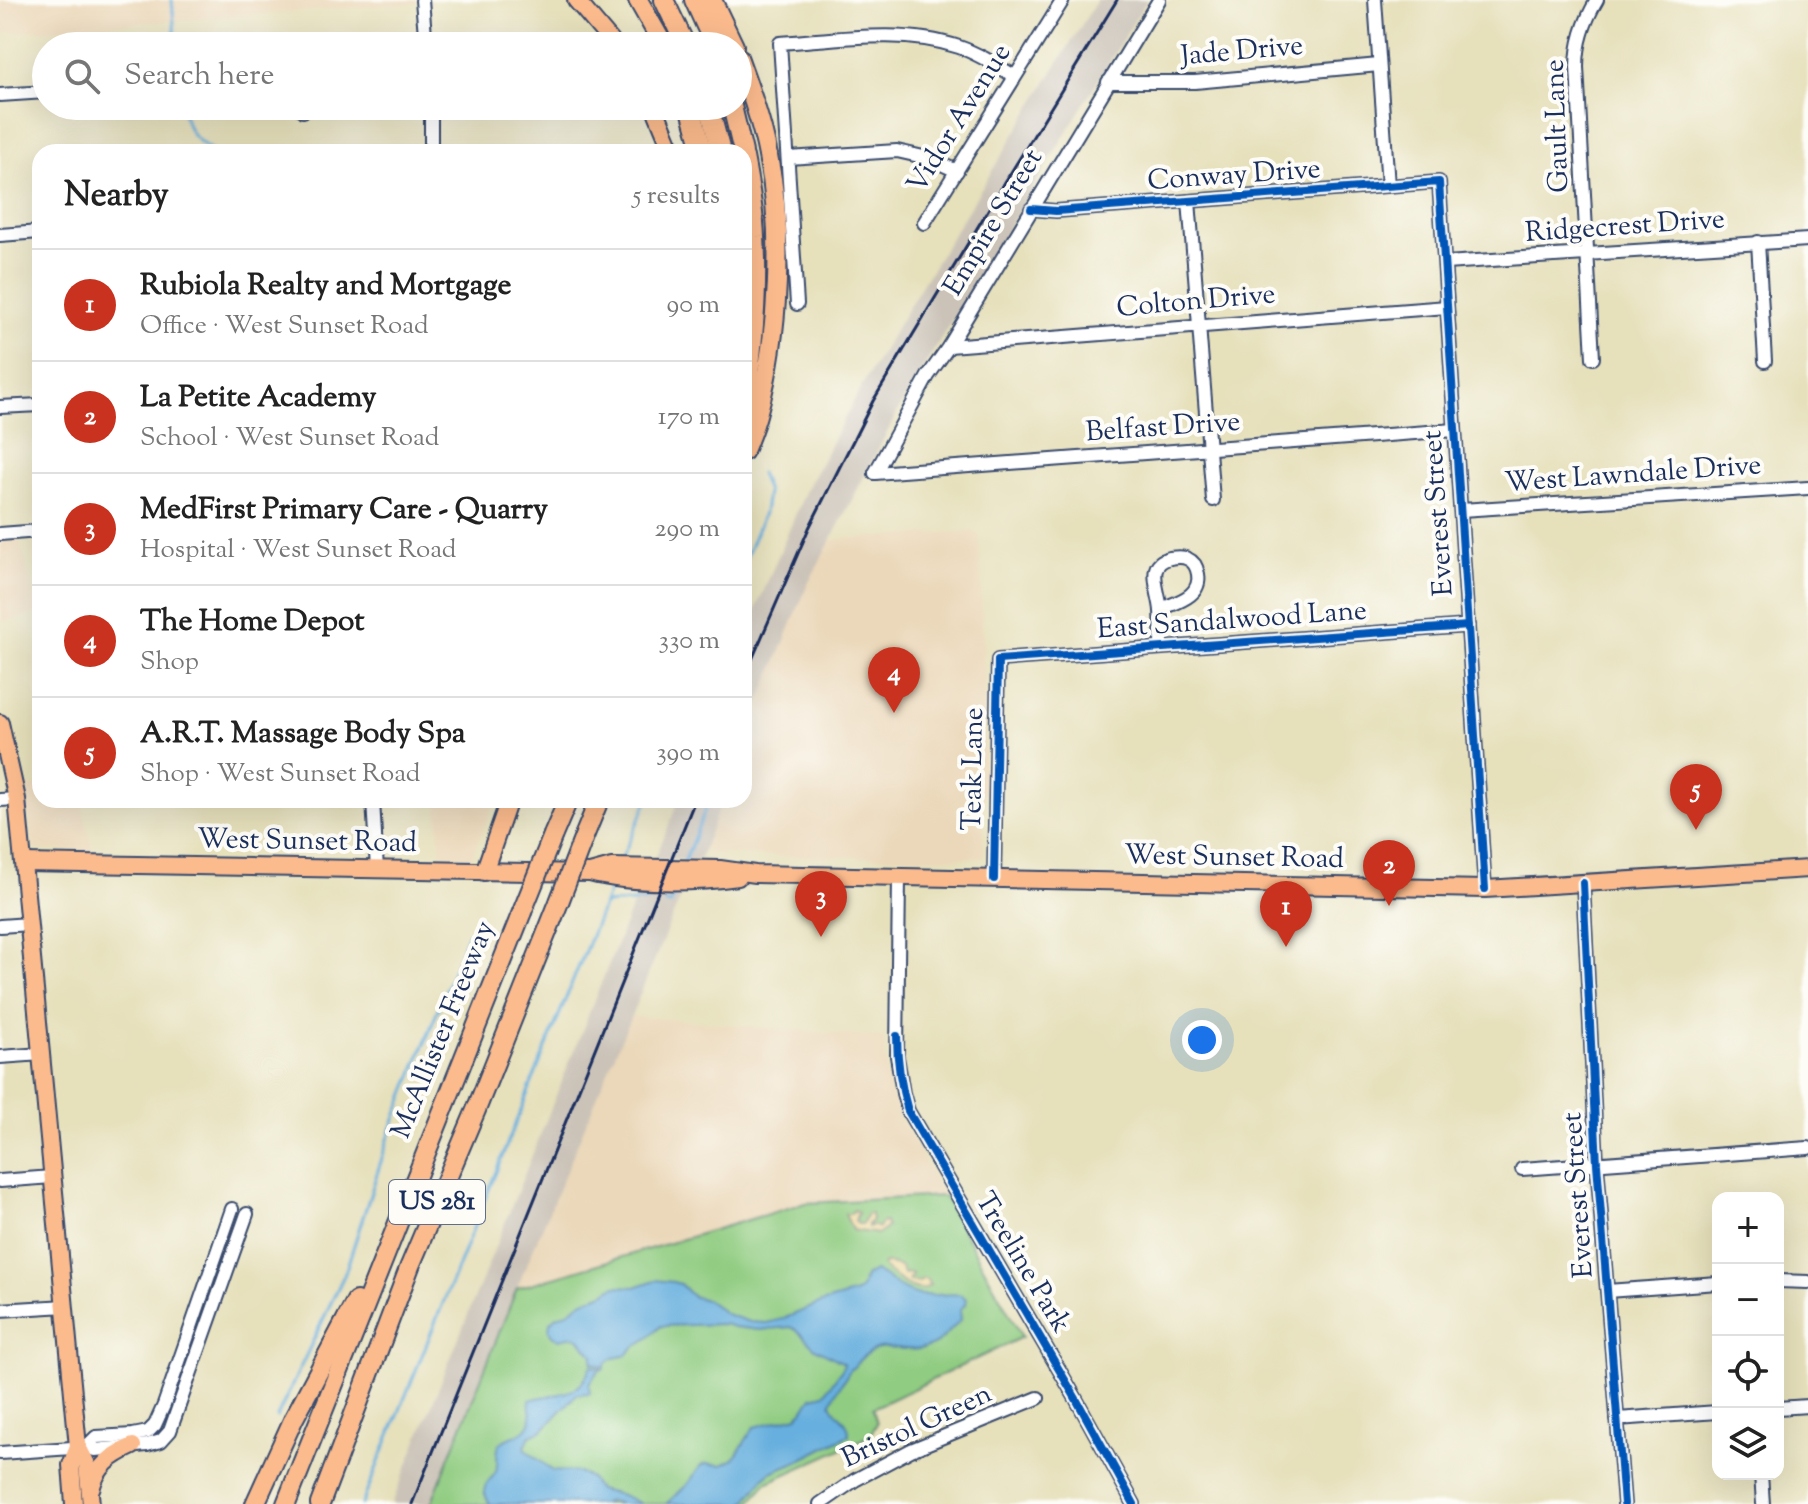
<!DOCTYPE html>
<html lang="en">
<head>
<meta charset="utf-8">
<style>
	:root { --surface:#fff; --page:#f6f6f6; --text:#222; --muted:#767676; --line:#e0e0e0; --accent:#c8321e }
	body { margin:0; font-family:"Sorts Mill Goudy",serif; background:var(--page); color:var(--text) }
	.controls { position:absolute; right:24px; bottom:24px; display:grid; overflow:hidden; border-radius:16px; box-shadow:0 8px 32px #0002 }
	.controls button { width:72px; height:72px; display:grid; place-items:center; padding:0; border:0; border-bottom:2px solid var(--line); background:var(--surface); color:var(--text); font:40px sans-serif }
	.you { position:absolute; left:1202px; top:1040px; width:28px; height:28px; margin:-20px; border:6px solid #fff; border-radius:50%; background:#1a73e8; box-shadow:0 0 0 12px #1a73e833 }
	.badge { display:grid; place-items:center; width:52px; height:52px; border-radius:50%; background:var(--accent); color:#fff; font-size:26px; font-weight:700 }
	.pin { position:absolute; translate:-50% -66px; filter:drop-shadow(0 2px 4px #0008) }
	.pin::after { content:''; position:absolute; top:42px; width:28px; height:24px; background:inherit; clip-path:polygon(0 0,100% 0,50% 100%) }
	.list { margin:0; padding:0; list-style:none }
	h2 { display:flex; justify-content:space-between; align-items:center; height:104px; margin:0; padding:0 32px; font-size:34px }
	h2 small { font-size:26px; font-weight:400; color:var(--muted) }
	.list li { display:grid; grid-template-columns:52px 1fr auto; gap:24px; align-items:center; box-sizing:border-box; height:112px; padding:0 32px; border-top:2px solid var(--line) }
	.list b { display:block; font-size:30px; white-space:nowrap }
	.list p { margin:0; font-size:26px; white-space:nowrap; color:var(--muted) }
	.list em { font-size:26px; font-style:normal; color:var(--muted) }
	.icon { flex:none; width:44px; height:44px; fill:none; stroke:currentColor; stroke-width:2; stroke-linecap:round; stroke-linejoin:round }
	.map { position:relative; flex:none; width:1808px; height:1504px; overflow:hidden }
	.search { position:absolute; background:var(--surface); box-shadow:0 8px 32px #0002; left:32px; top:32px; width:720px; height:88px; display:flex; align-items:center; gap:20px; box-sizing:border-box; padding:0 28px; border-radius:44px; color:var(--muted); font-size:30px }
	.panel { position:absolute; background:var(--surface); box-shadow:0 8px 32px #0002; left:32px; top:144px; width:720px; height:664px; border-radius:24px }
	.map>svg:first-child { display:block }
</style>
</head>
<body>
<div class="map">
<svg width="1808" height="1504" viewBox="0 0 1808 1504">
	<rect width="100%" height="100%" fill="#fdfcf7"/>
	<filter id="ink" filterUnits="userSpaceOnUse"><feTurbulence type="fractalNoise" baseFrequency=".0125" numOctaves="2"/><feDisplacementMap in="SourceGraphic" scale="16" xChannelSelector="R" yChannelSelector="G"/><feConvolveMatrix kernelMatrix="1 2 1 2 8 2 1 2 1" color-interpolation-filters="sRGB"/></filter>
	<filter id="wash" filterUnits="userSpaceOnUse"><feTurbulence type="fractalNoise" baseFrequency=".006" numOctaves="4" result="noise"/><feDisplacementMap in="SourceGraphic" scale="32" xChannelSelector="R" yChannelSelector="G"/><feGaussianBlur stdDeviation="1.8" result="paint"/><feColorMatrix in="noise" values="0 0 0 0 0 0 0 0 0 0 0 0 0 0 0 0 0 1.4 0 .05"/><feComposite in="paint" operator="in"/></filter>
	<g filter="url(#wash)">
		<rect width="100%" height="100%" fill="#e6e0bb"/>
		<!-- built -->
		<g fill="#ebd8ba">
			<path d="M0,0h432v2l-432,31z"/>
			<path d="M973,531l6,5 6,170 -2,152 -219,-2 -61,-4 19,-52h22v-60l64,-156 22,-44z"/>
			<path d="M19,538l19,75 -38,9v-83z"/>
			<path d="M40,785v15h41l12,51 -51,-1h-7l-2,-2 -8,-59z"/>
			<path d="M437,800h58l-24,58h-30z"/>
			<path d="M631,1016l252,22 4,38 11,37 46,83 -139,7 -288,85z"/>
		</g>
		<!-- industrial -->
		<g fill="#cbc3b8">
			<path d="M1097,0h50l-241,396 -98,188 -64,156v-102l61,-146 58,-108 51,-86z"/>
			<path d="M679,800h43l-23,60 -44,-1z"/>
			<path d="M685,887l-168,401 -86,216h-39l247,-615z"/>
		</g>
		<!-- green -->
		<path fill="#90cc81" stroke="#567e70" stroke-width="2" d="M944,1196l78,141 -149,71 4,15 -7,13 -104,47 -17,21h-318l86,-216 288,-85z"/>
		<!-- sand -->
		<g fill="#eeda9e" stroke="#84847e" stroke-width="2">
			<path d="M854,1210l4,2 -3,9 3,3h4l5,-10h4l1,6 -4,4v3l5,-2 5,3 3,-5 4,-1 2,5 -8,7 -27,-4 -7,-16h5z"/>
			<path d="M886,1263l15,4 2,7 8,-1 2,3 -4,3 1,2 9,1 3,-3h4l4,6c-2,1 -4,3 -6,4 -12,3 -36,-16 -42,-24z"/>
		</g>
		<!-- water -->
		<g fill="#66afde" stroke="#406f9e" stroke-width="2">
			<path d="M874,1271c15,6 24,19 41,23 16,4 31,-2 47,1l4,4 -1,6 -5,4 1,11c-10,8 -17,20 -28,25 -33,15 -52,-16 -80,23l-3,1c-5,12 -15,21 -19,34 5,13 19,17 18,32l-49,25 -29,12 -7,6 -20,26h-78l21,-19 14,-19 5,-2 16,1 12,-6 20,-32 43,-11 5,-4 10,-15 12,-3 19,-26 1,-5 -29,-15 -16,-16 -8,-5 -32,3 -25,-3 -10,-3 -63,2 -13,12 -15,10 -6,7 -13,3 -8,5 -1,4 -13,-4 1,-8 -14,-17 -5,-2 -15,3 -7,-4 -3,-5 1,-8 5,-5 15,-6 12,-10 22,-8 11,-7 20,1 20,-7 18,2 7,2 12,12 15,4 19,14 24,8 16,1 17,-4 38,-16 35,-10 5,-4 4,-12z"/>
			<path d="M591,1366l12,3 -5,2 -9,13 1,9 -13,1 -34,36 -13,5 -5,12 1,3 27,21 24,1 7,3 6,3 8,12 24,5 20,9h-23c-6,-4 -13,-3 -18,0h-111c-3,-5 -7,-11 -5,-17 2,-6 9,-10 11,-16 3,-9 -2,-24 7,-30 8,-6 19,-4 26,-16 5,-8 -1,-16 1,-25 26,-8 50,-1 61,-34z"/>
		</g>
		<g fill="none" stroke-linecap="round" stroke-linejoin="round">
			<!-- stream -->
			<g stroke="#66afde" stroke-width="3">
				<path d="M172,0l4,46"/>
				<path d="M181,106c7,25 11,32 33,46"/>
				<path d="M744,562l20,-49 3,-21 -7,-19"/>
				<path d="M622,857l26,-57"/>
				<path d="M684,863l25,-63"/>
				<path d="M665,903l5,1 7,-17"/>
				<path d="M604,904l44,-3"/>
				<path d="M277,1417l68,-144 47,-146 76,-194"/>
				<path d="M362,1504l248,-615"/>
			</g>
		</g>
	</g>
	<g filter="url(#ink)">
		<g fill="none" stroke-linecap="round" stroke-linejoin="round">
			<defs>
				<g id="minor">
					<path d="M422,0l4,46"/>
					<path d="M1375,0l13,186"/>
					<path d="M1108,82h87l184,-17"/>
					<path d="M0,95l46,-3"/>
					<path d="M302,106l1,5"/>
					<path d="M431,152v-46"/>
					<path d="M788,158l109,-7 31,7 29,13"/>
					<path d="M1189,201l24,299"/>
					<path d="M1031,209l25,2 383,-29 46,707"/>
					<path d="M924,223l139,-223"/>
					<path d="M0,235l40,-3"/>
					<path d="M1758,242l7,119"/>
					<path d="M1445,263l363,-23"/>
					<path d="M797,304l-17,-261c59,-4 123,-15 179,4 20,7 37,18 55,29"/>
					<path d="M949,346l498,-39"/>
					<path d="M1593,358l-16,-291c0,-23 8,-47 20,-67"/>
					<path d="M0,407l40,-2"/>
					<path d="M875,473l580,-43"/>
					<path d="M875,473l53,-97 21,-30 210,-346"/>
					<path d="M1461,510l347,-22"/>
					<path d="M0,534l40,-3"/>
					<path d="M1161,609c16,-7 41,-13 37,-35 -1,-6 -3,-12 -10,-15 -5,-3 -12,-2 -18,-1 -26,5 -10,34 -9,53 1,12 0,25 0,37"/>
					<path d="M0,800l17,-1"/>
					<path d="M373,800l4,70"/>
					<path d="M899,877l-2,179 6,37 5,18 167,286 59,107"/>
					<path d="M994,879l4,-219 470,-34"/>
					<path d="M1583,883l14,281 27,340"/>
					<path d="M0,926l29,-2"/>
					<path d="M0,1057l42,-3"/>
					<path d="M1522,1169l286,-21"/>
					<path d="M0,1181l52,-4"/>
					<path d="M1778,1281l30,1"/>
					<path d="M1607,1291l111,-8"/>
					<path d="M0,1310l66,-4"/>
					<path d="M1778,1408l30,-2"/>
					<path d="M1617,1419l101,-7"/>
					<path d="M86,1447l10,-10 37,-2 15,-3 7,-7 9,-20 68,-196"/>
					<path d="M0,1453l86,-6 9,3 52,-5 14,-4 9,-10 77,-217"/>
					<path d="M1761,1474l2,30"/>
					<path d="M820,1504l35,-24 56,-30 127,-52"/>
				</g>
				<g id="major">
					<path d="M576,0l39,46"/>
					<path d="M654,106l19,46"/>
					<path d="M0,723l17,76 61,648 9,17 4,40"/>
					<path d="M24,863l566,10c42,11 105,10 148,4"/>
					<path d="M484,872l25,-72"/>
					<path d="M590,873l22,-6 108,2 35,5 730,15 323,-20"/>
					<path d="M91,1489c6,-23 20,-33 42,-43"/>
					<path d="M74,1504l-3,-39 7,-18"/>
				</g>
				<g id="highway">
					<path d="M638,0l26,46"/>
					<path d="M664,0l22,46"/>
					<path d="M694,0l21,46"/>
					<path d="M712,0l22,46"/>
					<path d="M738,57c12,33 24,66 30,99 16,77 11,179 -10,255 -3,13 -9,27 -14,40"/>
					<path d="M690,106l13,46"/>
					<path d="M709,106l12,46"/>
					<path d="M732,106l11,46"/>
					<path d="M744,157c5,26 10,54 11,80 4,58 -3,117 -11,175"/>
					<path d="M585,834l14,-34"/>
					<path d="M553,835l15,-35"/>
					<path d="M255,1504l39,-86 62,-117"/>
					<path d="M286,1504l236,-592"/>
					<path d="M320,1504l90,-238 66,-156 83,-208"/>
				</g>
			</defs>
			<!-- minor casing -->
			<use href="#minor" stroke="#394a6c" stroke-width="16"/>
			<!-- major casing -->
			<use href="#major" stroke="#394a6c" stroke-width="20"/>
			<!-- highway casing -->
			<use href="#highway" stroke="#394a6c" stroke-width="22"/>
			<!-- minor -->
			<use href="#minor" stroke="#fff" stroke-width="12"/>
			<!-- major -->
			<use href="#major" stroke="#fbbb8d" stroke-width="16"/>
			<!-- highway -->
			<use href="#highway" stroke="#fbbb8d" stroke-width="18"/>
			<!-- rail -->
			<g stroke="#1b2f5e" stroke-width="3">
				<path d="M744,678l65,-150 64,-127 124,-206 120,-195"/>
				<path d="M412,1504l283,-704"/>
			</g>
			<defs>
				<g id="highway-bridge">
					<path d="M559,902l26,-68"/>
					<path d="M522,912l31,-77"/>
				</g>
			</defs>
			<!-- highway-bridge casing -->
			<use href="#highway-bridge" stroke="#394a6c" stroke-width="22" stroke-linecap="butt"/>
			<!-- highway-bridge -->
			<use href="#highway-bridge" stroke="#fbbb8d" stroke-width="18"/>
			<defs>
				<g id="cycleway">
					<path d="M1031,209l25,2 383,-29 46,707"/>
					<path d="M994,879l4,-219 470,-34"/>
					<path d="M1583,883l14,281 27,340"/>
					<path d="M897,1036c0,26 4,51 11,75l167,286 59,107"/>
				</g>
			</defs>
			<!-- cycleway casing -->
			<use href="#cycleway" stroke="#fdfcf7" stroke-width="13"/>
			<!-- cycleway -->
			<use href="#cycleway" stroke="#0057b8" stroke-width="8"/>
		</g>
	</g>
	<g text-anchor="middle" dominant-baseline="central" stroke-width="8" stroke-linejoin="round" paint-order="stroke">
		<!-- shield labels -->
		<rect fill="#fdfcf7" stroke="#5f6c8c" stroke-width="2" x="389" y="1180" width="96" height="44" rx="6"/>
		<g font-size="26" font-weight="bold" fill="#1b2f5e">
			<text x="437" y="1202">US 281</text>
		</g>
		<!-- street labels -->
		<g font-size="28" fill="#1b2f5e" stroke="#fdfcf7">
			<text transform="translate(1242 52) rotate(-5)">Jade Drive</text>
			<text transform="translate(960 119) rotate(-58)">Vidor Avenue</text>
			<text transform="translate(1558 126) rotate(-92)">Gault Lane</text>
			<text transform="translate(1234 176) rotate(-4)">Conway Drive</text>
			<text transform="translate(994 223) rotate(-59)">Empire Street</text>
			<text transform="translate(1625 227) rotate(-4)">Ridgecrest Drive</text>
			<text transform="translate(1196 302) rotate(-5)">Colton Drive</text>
			<text transform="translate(1163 428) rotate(-4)">Belfast Drive</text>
			<text transform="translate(1633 475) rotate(-4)">West Lawndale Drive</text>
			<text transform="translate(1439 513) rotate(-94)">Everest Street</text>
			<text transform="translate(1232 621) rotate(-4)">East Sandalwood Lane</text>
			<text transform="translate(974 769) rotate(-89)">Teak Lane</text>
			<text transform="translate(307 842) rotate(1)">West Sunset Road</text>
			<text transform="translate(1234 858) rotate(1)">West Sunset Road</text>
			<text transform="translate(444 1030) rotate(-68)">McAllister Freeway</text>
			<text transform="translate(1579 1195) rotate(-94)">Everest Street</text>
			<text transform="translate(1022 1263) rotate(59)">Treeline Park</text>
			<text transform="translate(917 1427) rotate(-25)">Bristol Green</text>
		</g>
	</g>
</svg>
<div class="controls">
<button>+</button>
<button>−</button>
<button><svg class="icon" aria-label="locate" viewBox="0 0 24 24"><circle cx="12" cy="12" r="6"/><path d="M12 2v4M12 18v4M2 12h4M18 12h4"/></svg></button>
<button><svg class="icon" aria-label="layers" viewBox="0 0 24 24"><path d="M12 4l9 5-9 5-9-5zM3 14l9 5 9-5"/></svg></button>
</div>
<div class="you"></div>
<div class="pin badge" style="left:1286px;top:947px">1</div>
<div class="pin badge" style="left:1389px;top:906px">2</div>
<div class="pin badge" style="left:821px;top:937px">3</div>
<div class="pin badge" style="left:894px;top:713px">4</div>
<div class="pin badge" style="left:1696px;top:830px">5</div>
<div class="search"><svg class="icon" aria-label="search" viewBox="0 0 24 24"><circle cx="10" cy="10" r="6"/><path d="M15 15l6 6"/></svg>Search here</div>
<section class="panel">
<h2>Nearby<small>5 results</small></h2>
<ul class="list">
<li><span class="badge">1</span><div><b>Rubiola Realty and Mortgage</b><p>Office · West Sunset Road</p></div><em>90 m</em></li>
<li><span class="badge">2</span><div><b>La Petite Academy</b><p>School · West Sunset Road</p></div><em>170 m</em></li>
<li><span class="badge">3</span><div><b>MedFirst Primary Care - Quarry</b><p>Hospital · West Sunset Road</p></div><em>290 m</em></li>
<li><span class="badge">4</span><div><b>The Home Depot</b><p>Shop</p></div><em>330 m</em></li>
<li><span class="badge">5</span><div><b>A.R.T. Massage Body Spa</b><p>Shop · West Sunset Road</p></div><em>390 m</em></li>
</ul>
</section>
</div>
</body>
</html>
